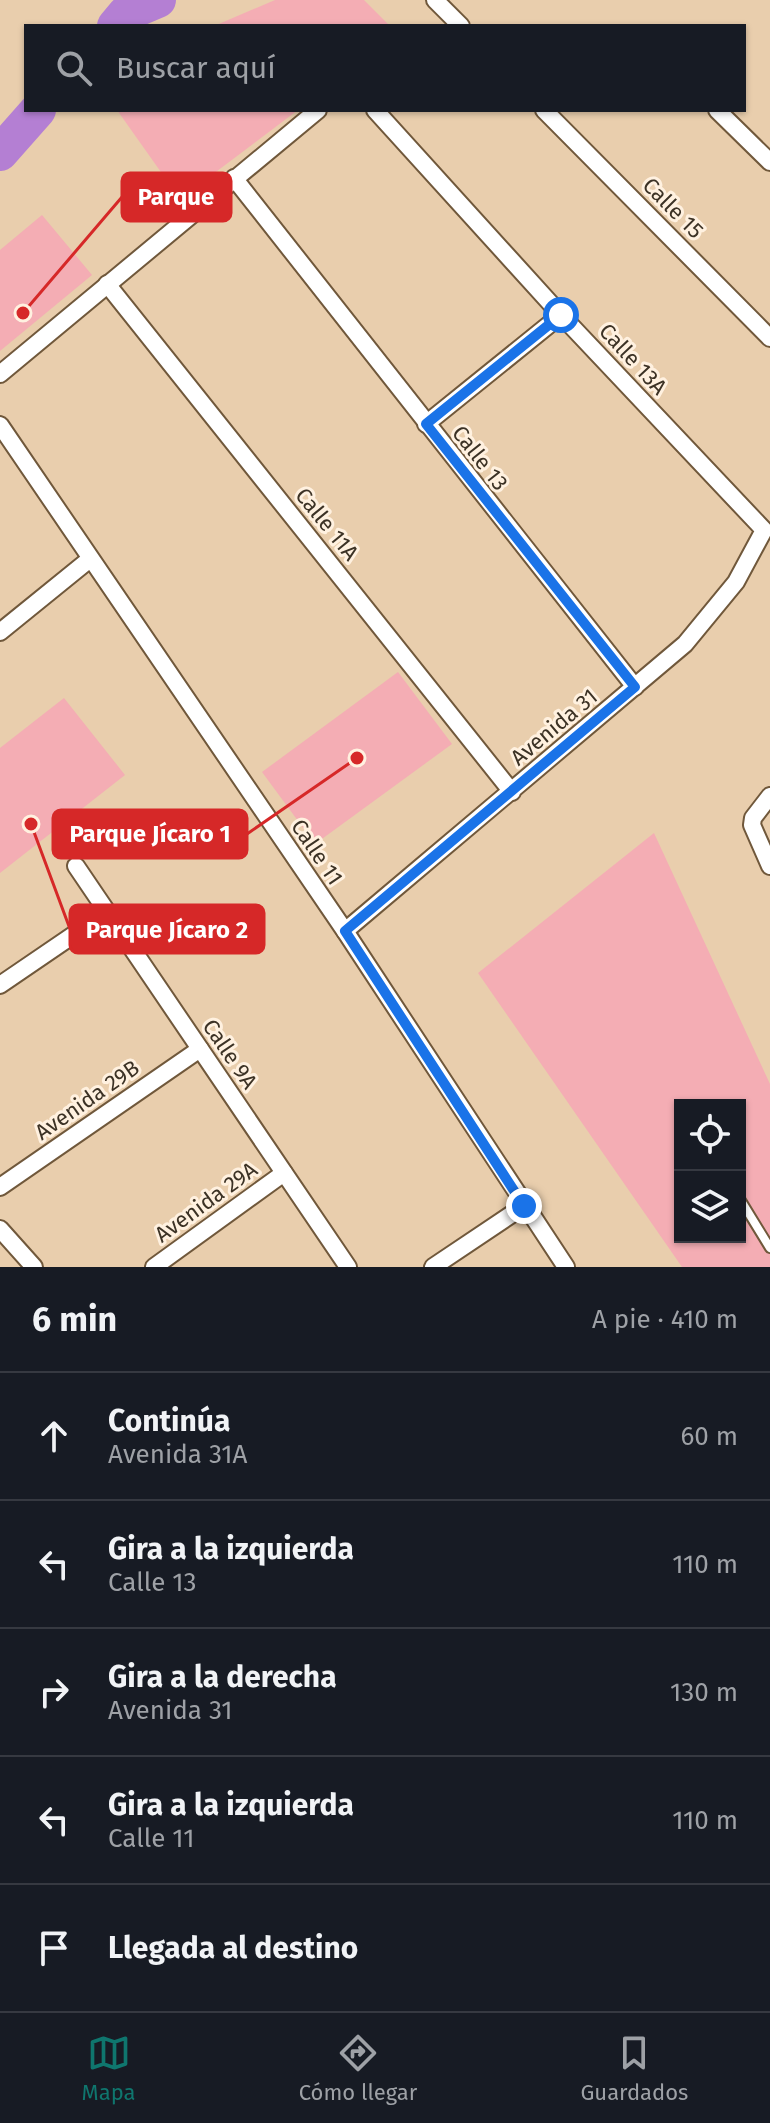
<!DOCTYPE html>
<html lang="es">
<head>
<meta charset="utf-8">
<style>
	:root { --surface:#171b24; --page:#242831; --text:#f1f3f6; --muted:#9ea1a6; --line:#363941; --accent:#0f766e }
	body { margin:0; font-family:"Fira Sans",sans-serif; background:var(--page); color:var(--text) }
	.controls { position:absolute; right:24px; bottom:24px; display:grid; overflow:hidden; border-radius:0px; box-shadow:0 2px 6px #0004 }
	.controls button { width:72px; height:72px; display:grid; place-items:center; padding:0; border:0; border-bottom:2px solid var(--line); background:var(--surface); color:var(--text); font:40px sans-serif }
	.stop { position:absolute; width:24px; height:24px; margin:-18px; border:6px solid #1a73e8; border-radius:50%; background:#fff }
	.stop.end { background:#1a73e8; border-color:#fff; box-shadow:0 2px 8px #0008 }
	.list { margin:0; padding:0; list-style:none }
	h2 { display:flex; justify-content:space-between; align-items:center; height:104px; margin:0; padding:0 32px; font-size:34px }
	h2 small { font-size:26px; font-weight:400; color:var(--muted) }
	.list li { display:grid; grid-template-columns:52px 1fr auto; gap:24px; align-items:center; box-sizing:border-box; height:128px; padding:0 32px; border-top:2px solid var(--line) }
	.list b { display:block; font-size:30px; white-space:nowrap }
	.list p { margin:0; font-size:26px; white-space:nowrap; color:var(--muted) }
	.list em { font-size:26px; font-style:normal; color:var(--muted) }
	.icon { flex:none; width:44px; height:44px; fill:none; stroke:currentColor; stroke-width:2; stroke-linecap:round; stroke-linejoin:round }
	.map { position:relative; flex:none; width:770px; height:1267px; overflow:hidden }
	.search { position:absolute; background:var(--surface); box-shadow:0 2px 6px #0004; left:24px; right:24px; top:24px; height:88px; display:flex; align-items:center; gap:20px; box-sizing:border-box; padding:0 28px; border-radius:0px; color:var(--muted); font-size:30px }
	.sheet { height:744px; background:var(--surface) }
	nav { display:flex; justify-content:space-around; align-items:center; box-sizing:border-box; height:112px; border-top:2px solid var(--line); background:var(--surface); font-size:22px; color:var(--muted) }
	nav a { display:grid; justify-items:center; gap:4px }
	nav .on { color:var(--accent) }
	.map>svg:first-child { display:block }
</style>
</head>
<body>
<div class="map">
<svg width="770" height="1267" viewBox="0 0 770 1267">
	<rect width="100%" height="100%" fill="#e9cead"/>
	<!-- green -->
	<g fill="#f4adb4" fill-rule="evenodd">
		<path d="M275,0h89l26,26h-176z"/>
		<path d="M117,110h181l-118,89z"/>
		<path d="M42,215l50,60 -92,76v-101z"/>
		<path d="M398,672l54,72 -137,100 -53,-72z"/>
		<path d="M64,698l61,77 -125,98v-125z"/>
		<path d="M654,833l116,251v183h-88l-204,-294zM680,1105h60v132h-60z"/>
	</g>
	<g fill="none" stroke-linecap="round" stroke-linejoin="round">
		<!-- river -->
		<g stroke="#b47fd3" stroke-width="36">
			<path d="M115,26l10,-12 33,-14"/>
			<path d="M0,153l38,-43"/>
		</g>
		<defs>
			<path id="service" d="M740,1199l30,49"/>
			<g id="minor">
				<path d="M435,0l26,26"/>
				<path d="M544,110l226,228"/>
				<path d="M717,110l53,52"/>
				<path d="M234,178l401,509"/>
				<path d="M107,284l405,508"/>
				<path d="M0,374l318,-264"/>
				<path d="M426,424l135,-109"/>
				<path d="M0,425l345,506 221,336"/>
				<path d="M0,632l90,-73"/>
				<path d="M770,796l-17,22 -1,7 18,41"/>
				<path d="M76,866l272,401"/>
				<path d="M345,931l340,-287 51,-62 28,-52 -203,-215 -186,-205"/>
				<path d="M0,985l107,-73"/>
				<path d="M0,1187l200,-138"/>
				<path d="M0,1229l34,38"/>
				<path d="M154,1267l130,-94"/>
				<path d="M433,1267l91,-61"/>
			</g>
		</defs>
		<!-- service casing -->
		<use href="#service" stroke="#70583b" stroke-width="12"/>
		<!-- minor casing -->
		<use href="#minor" stroke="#70583b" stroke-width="20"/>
		<!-- service -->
		<use href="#service" stroke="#fff" stroke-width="8"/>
		<!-- minor -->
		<use href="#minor" stroke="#fff" stroke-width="16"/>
	</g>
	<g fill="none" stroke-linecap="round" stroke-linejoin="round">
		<!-- route -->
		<path stroke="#1a73e8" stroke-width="10" d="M524,1206l-179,-275 290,-244 -209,-263 135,-109"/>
	</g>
	<g text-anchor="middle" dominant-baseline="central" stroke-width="6" stroke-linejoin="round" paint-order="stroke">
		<!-- street labels -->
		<g font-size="22" fill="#3c3225" stroke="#fff1e0">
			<text transform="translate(673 208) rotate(45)">Calle 15</text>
			<text transform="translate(633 359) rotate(47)">Calle 13A</text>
			<text transform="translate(480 458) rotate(52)">Calle 13</text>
			<text transform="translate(327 524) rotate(51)">Calle 11A</text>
			<text transform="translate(554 727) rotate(-40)">Avenida 31</text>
			<text transform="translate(317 852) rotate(56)">Calle 11</text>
			<text transform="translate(230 1054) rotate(56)">Calle 9A</text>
			<text transform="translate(87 1100) rotate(-35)">Avenida 29B</text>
			<text transform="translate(206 1202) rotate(-36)">Avenida 29A</text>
		</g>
	</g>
	<!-- callouts -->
	<path fill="none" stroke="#d62828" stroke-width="3" d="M23 313L122 197M357 758L247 834M31 824L70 929"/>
	<g fill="#d62828" stroke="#fff1e0" stroke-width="3">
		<circle cx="23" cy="313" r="8"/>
		<circle cx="357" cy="758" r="8"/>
		<circle cx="31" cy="824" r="8"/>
	</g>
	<g fill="#d62828" stroke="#d62828" stroke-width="3">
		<rect x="122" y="173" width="109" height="48" rx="8"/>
		<rect x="53" y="810" width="194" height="48" rx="8"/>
		<rect x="70" y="905" width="194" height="48" rx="8"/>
	</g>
	<g font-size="24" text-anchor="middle" font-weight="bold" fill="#fff">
		<text x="176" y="205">Parque</text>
		<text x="150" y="842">Parque Jícaro 1</text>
		<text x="167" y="938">Parque Jícaro 2</text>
	</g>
</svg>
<div class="controls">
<button><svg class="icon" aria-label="locate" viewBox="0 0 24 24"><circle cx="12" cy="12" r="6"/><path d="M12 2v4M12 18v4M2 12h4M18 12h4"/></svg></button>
<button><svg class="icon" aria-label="layers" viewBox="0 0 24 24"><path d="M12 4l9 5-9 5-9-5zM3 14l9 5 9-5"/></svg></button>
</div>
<div class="stop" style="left:561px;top:315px"></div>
<div class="stop end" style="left:524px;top:1206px"></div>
<div class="search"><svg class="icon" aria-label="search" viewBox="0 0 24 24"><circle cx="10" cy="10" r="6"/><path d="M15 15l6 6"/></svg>Buscar aquí</div>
</div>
<section class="sheet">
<h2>6 min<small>A pie · 410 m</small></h2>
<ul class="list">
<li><svg class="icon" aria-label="ahead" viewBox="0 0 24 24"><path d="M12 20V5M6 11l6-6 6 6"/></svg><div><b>Continúa</b><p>Avenida 31A</p></div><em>60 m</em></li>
<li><svg class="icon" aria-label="left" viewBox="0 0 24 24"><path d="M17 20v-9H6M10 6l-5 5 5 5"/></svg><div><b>Gira a la izquierda</b><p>Calle 13</p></div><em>110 m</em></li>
<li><svg class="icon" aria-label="right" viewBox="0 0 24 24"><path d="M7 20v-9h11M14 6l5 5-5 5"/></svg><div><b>Gira a la derecha</b><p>Avenida 31</p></div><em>130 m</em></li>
<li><svg class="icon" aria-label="left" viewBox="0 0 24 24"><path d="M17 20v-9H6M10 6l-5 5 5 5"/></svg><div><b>Gira a la izquierda</b><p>Calle 11</p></div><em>110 m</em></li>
<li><svg class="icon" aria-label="arrive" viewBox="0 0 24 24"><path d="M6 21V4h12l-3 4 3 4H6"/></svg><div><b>Llegada al destino</b></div></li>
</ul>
</section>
<nav>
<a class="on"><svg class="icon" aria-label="map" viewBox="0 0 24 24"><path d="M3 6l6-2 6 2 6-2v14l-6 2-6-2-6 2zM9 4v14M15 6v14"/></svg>Mapa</a>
<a><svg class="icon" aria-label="directions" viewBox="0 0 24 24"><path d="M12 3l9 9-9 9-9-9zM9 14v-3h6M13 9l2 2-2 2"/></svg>Cómo llegar</a>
<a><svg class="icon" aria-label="saved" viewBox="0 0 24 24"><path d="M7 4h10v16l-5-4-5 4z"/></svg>Guardados</a>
</nav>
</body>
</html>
